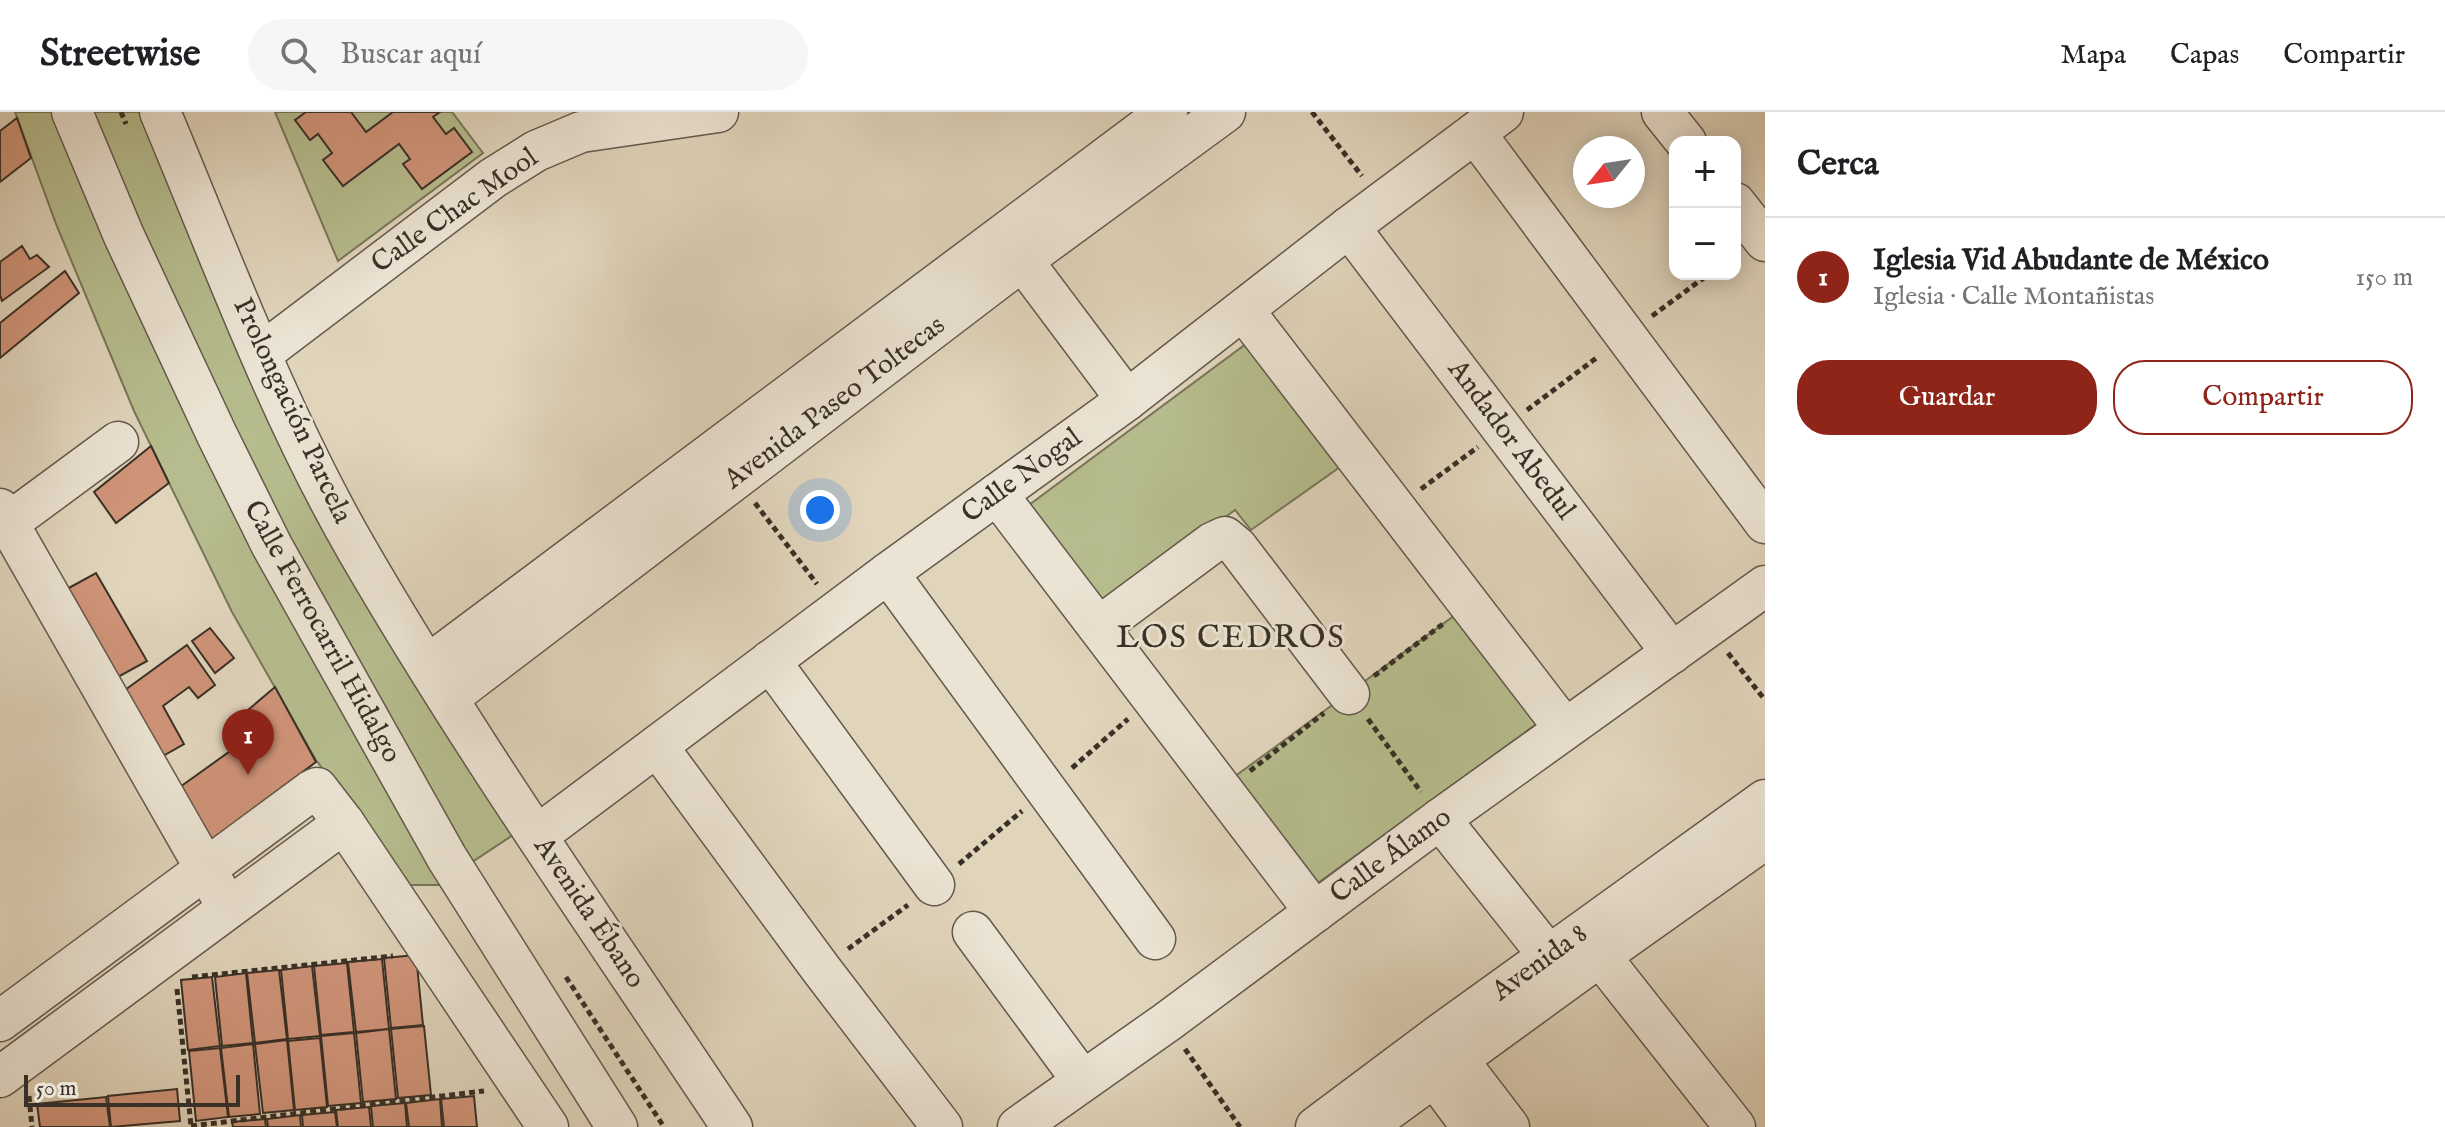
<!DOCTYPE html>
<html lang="es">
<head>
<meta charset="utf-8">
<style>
	:root { --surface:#fff; --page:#f6f6f6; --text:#202124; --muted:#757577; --line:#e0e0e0; --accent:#8f2418 }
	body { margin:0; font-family:"IM FELL English",serif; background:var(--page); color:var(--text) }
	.controls { position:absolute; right:24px; top:24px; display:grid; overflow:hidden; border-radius:16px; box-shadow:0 4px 20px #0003 }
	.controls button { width:72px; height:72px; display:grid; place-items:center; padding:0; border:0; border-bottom:2px solid var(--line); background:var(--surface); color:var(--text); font:40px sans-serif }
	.compass { position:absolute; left:1573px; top:24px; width:72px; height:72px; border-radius:50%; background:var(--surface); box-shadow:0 4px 20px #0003; rotate:240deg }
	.scale { position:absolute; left:24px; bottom:20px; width:216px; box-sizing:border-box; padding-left:8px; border:4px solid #393027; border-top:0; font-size:22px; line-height:28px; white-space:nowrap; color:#393027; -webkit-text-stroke:6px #ebe3d3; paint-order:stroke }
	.you { position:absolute; left:820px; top:398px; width:28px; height:28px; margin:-20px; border:6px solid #fff; border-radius:50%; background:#1a73e8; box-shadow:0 0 0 12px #1a73e833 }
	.badge { display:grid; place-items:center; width:52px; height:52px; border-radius:50%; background:var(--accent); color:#fff; font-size:26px; font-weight:700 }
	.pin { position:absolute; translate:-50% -66px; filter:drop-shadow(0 2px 4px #0008) }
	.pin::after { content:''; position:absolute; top:42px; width:28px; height:24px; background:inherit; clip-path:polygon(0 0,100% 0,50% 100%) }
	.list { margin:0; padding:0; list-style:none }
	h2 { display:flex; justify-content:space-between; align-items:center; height:104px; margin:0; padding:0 32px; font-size:34px }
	h2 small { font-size:26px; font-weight:400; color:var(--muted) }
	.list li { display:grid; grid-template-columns:52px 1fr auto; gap:24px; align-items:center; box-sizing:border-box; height:120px; padding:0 32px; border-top:2px solid var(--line) }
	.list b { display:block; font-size:30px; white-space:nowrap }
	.list p { margin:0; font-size:26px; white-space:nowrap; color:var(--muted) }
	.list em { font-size:26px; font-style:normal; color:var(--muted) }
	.actions { display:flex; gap:16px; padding:24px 32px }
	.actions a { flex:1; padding:18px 0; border:2px solid var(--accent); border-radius:32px; text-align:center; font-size:28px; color:var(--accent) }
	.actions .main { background:var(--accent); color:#fff }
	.icon { flex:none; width:44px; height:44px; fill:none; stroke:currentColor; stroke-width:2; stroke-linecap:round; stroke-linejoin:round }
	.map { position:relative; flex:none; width:1765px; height:1015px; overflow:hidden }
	header { display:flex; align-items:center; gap:48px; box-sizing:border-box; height:112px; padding:0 40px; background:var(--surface); border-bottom:2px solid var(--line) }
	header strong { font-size:38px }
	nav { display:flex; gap:44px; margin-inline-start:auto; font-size:28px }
	.search { width:560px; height:72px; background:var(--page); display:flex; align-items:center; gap:20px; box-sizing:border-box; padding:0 28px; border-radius:44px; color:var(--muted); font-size:30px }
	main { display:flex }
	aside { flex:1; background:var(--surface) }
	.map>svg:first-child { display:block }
</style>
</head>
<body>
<header>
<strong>Streetwise</strong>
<div class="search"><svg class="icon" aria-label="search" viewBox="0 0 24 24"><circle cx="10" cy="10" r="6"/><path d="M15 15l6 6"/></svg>Buscar aquí</div>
<nav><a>Mapa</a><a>Capas</a><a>Compartir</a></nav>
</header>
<main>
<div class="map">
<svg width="1765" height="1015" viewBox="0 0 1765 1015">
	<rect width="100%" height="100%" fill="#e0d4bb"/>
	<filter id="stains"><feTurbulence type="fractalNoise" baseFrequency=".0025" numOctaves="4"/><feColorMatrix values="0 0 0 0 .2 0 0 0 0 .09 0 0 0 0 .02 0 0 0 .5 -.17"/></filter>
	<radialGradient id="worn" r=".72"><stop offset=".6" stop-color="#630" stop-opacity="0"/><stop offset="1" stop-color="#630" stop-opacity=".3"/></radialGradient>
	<!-- green -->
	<g fill="#b6bc8d" stroke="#78765a" stroke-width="2">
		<path d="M15,0h45l384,773h-36l-92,-125 -84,-148 -98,-201 -78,-187z"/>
		<path d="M91,0h55l367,723 -44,29 -225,-405z"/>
		<path d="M275,0h177l31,41 -145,108z"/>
		<path d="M1254,226l93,124 -96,68 -16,-20 -134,100 -76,-102z"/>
		<path d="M1462,498l80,110 -228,166 -80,-109z"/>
	</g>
	<!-- building -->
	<g fill="#d09479" stroke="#393027" stroke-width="2">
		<path d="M306,0h45l15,20 27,-20h47l-7,5 13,17 8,-6 18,24 -50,37 -19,-25 7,-5 -11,-15 -56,42 -20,-26 9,-7 -14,-19 -8,6 -15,-20z"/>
		<path d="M17,6l14,40 -31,24v-51z"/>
		<path d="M22,134l8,13 7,-4 12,12 -47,34 -2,-6v-33z"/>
		<path d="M65,159l14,22 -79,65v-35z"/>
		<path d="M151,334l18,37 -53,40 -22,-31z"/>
		<path d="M96,461l51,88 -29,16 -51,-88z"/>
		<path d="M210,516l24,30 -19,15 -23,-32z"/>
		<path d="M187,533l28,40 -17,13 -9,-11 -26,19 21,38 -21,12 -38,-66z"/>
		<path d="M275,575l41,75 -105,78 -31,-53 74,-53 -13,-18z"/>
		<path d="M416,843l7,70 -32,3 -7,-70z"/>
		<path d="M382,847l7,70 -33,3 -8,-70z"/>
		<path d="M347,851l7,69 -33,3 -7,-69z"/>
		<path d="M312,854l8,70 -32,3 -7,-69z"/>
		<path d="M279,858l8,69 -32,4 -8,-70z"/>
		<path d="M246,861l7,70 -31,3 -7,-69z"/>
		<path d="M212,865l8,69 -32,4 -7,-70z"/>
		<path d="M424,914l7,69 -33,3 -7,-69z"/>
		<path d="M389,917l7,70 -33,3 -7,-69z"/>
		<path d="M354,921l7,70 -33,3 -7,-70z"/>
		<path d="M320,926l7,69 -32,3 -7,-69z"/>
		<path d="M287,928l7,70 -31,3 -8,-69z"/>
		<path d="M253,932l7,70 -31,3 -8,-69z"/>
		<path d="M220,936l8,69 -32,4 -7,-70z"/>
		<path d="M177,977l3,32 -69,6 -3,-31z"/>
		<path d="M474,984l3,31h-33l-3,-28z"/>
		<path d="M106,985l4,30h-70l-3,-23z"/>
		<path d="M440,987l2,28h-33l-3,-24z"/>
		<path d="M405,991l2,24h-34l-2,-21z"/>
		<path d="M369,995l2,20h-33l-2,-17z"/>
		<path d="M335,1000l2,15h-34l-1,-12z"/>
		<path d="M300,1003l1,12h-33l-1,-8z"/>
		<path d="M265,1007l1,8h-33l-1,-5z"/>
	</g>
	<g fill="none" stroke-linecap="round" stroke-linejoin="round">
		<defs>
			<g id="minor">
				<path d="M72,0l52,124 93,199 55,111 175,312 170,269"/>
				<path d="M160,0c61,145 117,299 196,436 115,199 249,388 376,579"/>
				<path d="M1662,0l24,30"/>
				<path d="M1475,21l290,390"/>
				<path d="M1735,91l30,38"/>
				<path d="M1349,115l323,426"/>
				<path d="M1007,128l120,160"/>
				<path d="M1244,199l321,418"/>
				<path d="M262,241l231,-175 43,-27 45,-19 137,-20"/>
				<path d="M997,382l318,418"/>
				<path d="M0,397l228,399"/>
				<path d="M0,417l118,-87"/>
				<path d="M888,461l267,366"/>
				<path d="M1100,514l112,-83 13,-6 12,10 112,147"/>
				<path d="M770,549l164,224"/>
				<path d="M428,553l739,-553"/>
				<path d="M448,586l575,-438 202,-148"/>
				<path d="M657,634l164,223 121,158"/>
				<path d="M1440,707l109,137"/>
				<path d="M538,723l350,-262 239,-173 222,-173 154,-115"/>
				<path d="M973,820l109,148"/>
				<path d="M1600,844l135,171"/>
				<path d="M0,909l311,-230 6,-3 27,35 204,304"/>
				<path d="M1441,926l68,89"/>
				<path d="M1419,944l53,71"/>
				<path d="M0,965l344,-254"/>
				<path d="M1018,1015l149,-105 273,-203 325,-233"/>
				<path d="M1316,1015l123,-92 326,-235"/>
				<path d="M1365,1015l235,-171 165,-117"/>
			</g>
		</defs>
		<!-- minor casing -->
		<use href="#minor" stroke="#63594c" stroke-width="43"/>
		<!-- path -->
		<g stroke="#393027" stroke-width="5" stroke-dasharray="6 4" stroke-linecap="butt">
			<path d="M121,0l5,12"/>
			<path d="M1312,0l50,64"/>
			<path d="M1652,204l57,-42"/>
			<path d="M1527,298l72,-54"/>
			<path d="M1421,377l57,-42"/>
			<path d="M755,391l62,81"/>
			<path d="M1728,541l37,47"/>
			<path d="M1374,564l69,-52"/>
			<path d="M1368,607l53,73"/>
			<path d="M1072,656l56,-49"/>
			<path d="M1250,659l74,-58"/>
			<path d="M959,752l63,-53"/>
			<path d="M848,837l60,-44"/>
			<path d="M192,865l201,-21"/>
			<path d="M566,865l98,150"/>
			<path d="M177,877l14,137"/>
			<path d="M1185,937l55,78"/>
			<path d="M29,984l3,31"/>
			<path d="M191,1014l293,-35"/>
		</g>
		<!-- minor -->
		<use href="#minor" stroke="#ebe3d3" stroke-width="40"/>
	</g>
	<g text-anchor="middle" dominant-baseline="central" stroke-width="6" stroke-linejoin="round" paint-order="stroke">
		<!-- street labels -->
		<g font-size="28" fill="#393027" stroke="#ebe3d3">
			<text transform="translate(455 99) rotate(-35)">Calle Chac Mool</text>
			<text transform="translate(835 291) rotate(-37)">Avenida Paseo Toltecas</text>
			<text transform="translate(292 299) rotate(65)">Prolongación Parcela</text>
			<text transform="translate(1511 328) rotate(53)">Andador Abedul</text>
			<text transform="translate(1022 364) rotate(-36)">Calle Nogal</text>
			<text transform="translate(322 520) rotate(61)">Calle Ferrocarril Hidalgo</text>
			<text transform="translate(1391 744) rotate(-36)">Calle Álamo</text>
			<text transform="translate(589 801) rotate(56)">Avenida Ébano</text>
			<text transform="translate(1540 851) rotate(-36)">Avenida 8</text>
		</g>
		<!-- quarter labels -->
		<g font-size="32" letter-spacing="2" fill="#393027" stroke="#ebe3d3">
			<text x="1231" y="526">LOS CEDROS</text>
		</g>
	</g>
	<rect width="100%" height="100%" filter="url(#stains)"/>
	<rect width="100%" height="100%" fill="url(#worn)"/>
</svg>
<div class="controls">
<button>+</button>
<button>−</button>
</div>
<svg class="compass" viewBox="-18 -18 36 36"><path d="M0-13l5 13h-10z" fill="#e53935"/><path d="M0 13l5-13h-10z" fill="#757577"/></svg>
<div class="scale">50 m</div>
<div class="you"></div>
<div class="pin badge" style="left:248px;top:663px">1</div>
</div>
<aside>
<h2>Cerca<small></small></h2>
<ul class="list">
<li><span class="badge">1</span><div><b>Iglesia Vid Abudante de México</b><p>Iglesia · Calle Montañistas</p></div><em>150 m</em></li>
</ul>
<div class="actions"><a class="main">Guardar</a><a>Compartir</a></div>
</aside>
</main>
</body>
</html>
